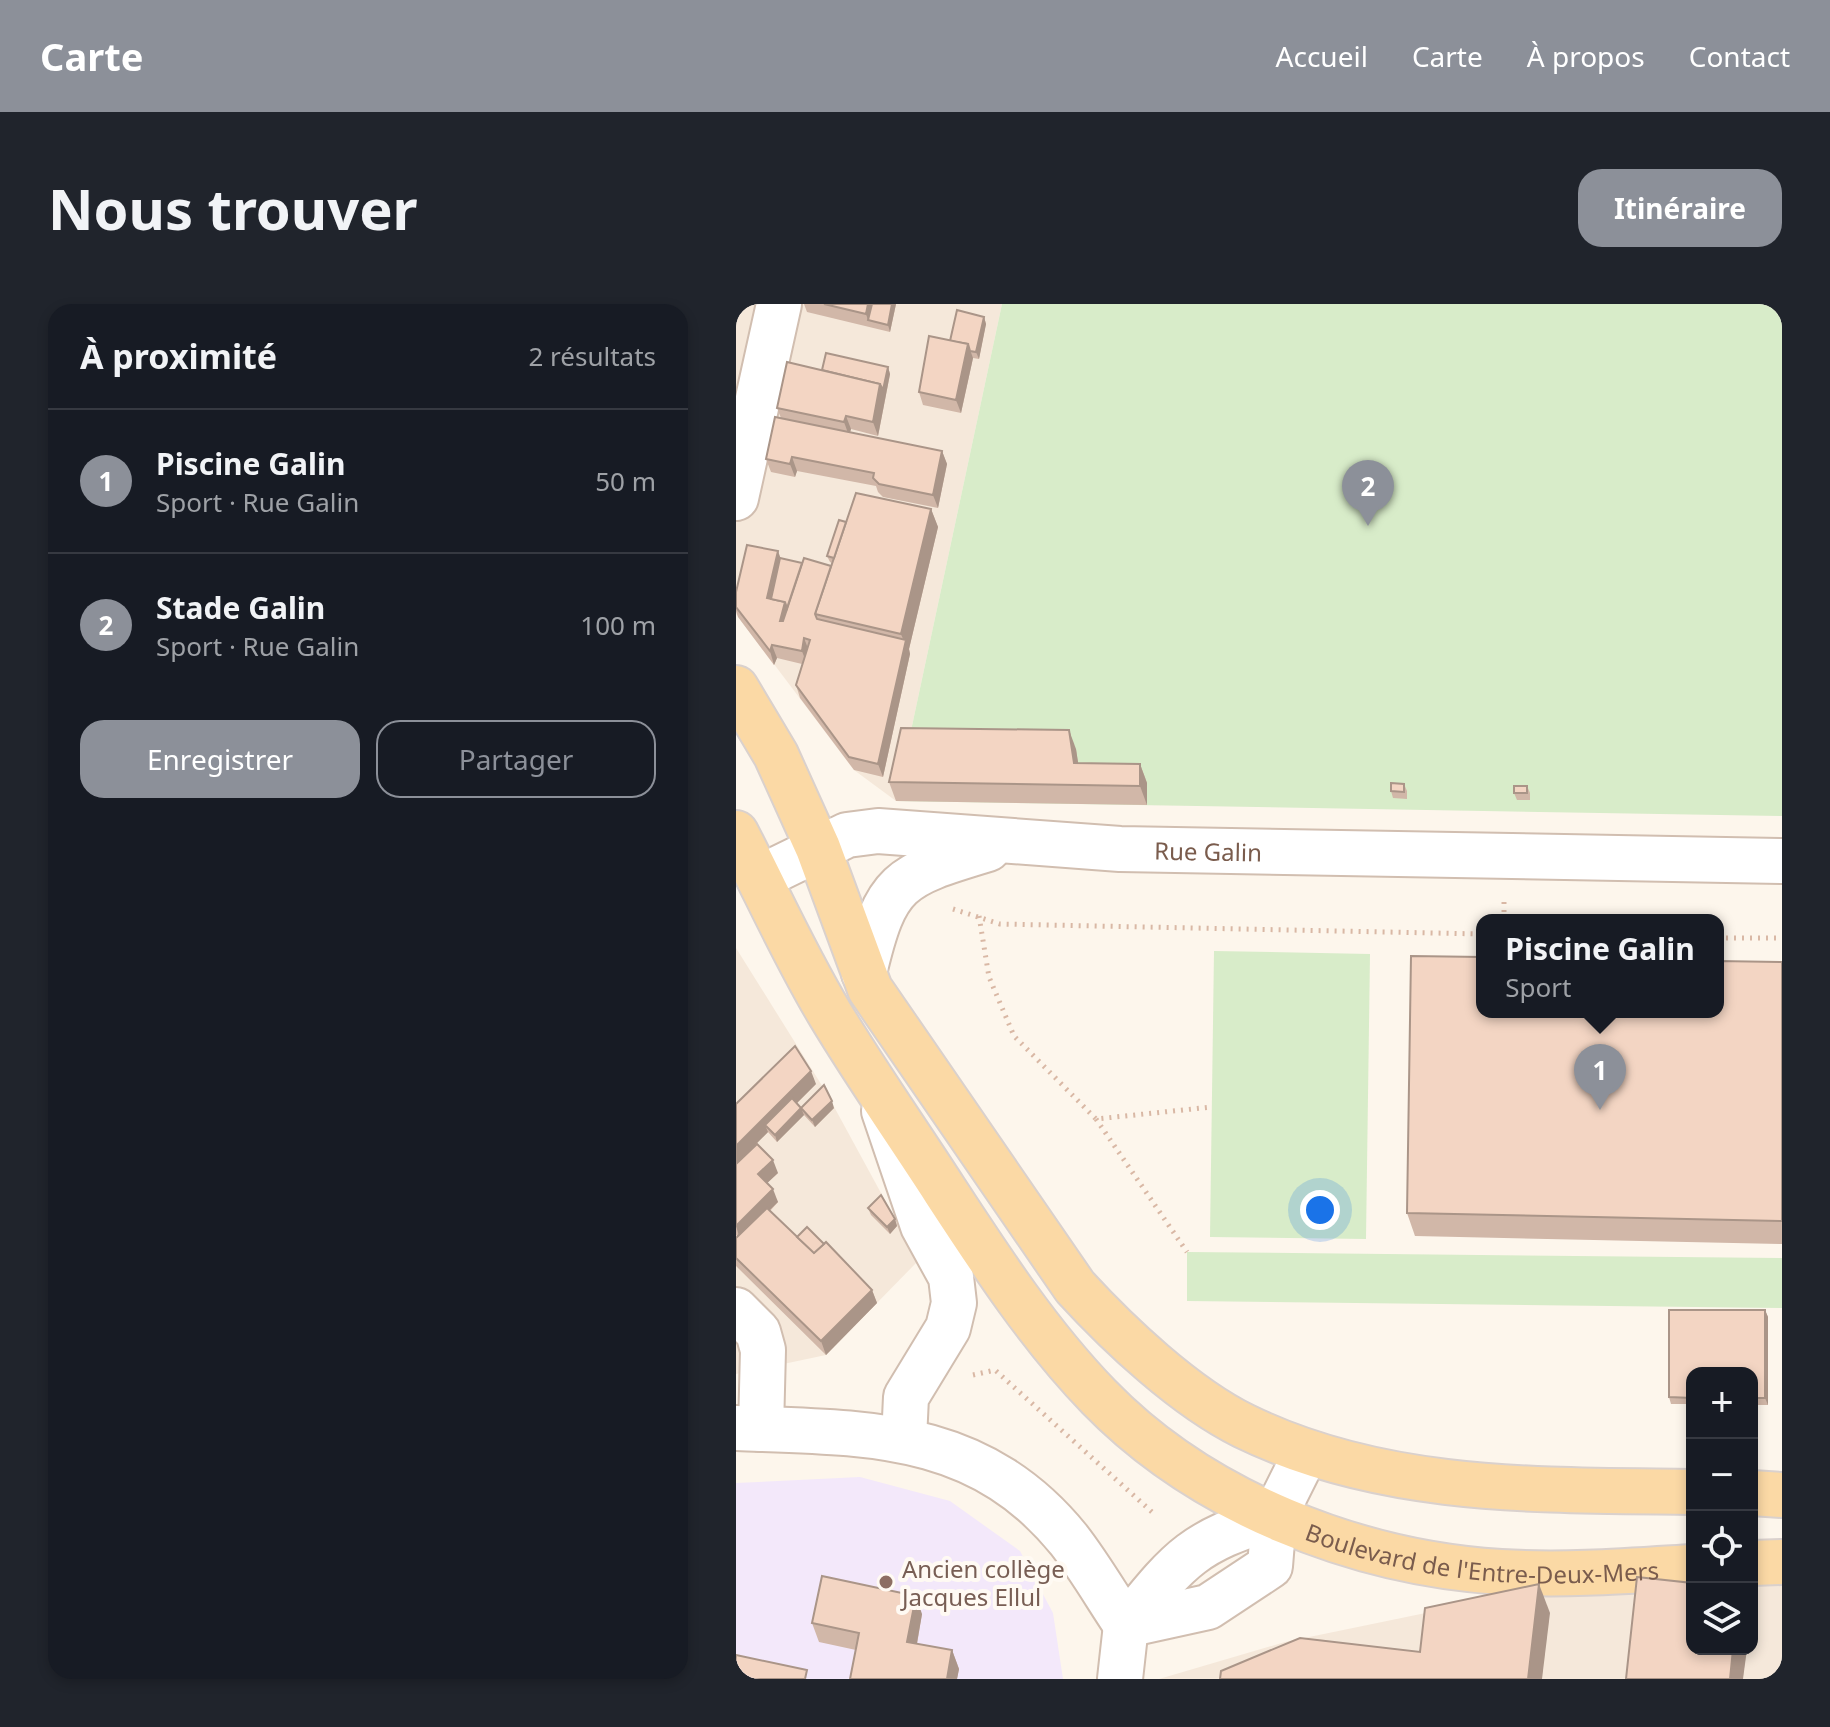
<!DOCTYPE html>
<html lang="fr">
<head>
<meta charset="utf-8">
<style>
	:root { --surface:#171b24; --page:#20242c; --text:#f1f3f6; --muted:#9ea1a6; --line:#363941; --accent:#8c9099 }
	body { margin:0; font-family:"Noto Sans",sans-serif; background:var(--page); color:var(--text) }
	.controls { position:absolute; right:24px; bottom:24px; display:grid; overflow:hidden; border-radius:16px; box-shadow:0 4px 12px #0003 }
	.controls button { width:72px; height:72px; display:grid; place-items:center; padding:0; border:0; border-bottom:2px solid var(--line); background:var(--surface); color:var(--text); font:40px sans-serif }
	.you { position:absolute; left:584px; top:906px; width:28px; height:28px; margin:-20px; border:6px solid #fff; border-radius:50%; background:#1a73e8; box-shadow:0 0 0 12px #1a73e833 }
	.badge { display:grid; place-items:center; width:52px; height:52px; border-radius:50%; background:var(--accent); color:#fff; font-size:26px; font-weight:700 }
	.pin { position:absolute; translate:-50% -66px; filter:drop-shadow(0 2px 4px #0008) }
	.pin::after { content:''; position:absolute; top:42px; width:28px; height:24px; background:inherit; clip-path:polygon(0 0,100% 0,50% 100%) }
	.popup { position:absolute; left:740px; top:610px; width:248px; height:104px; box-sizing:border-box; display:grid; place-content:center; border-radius:16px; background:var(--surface); filter:drop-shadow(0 2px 6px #0005); font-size:26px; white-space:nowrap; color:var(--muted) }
	.popup b { font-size:30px; color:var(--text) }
	.popup::after { content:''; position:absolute; left:50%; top:100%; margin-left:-16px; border:16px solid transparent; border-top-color:var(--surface) }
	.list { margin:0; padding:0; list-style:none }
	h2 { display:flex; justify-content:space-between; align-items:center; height:104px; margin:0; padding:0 32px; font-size:34px }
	h2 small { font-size:26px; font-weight:400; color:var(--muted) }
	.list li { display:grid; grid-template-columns:52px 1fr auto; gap:24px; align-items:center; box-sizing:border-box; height:144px; padding:0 32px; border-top:2px solid var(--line) }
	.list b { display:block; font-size:30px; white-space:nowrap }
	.list p { margin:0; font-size:26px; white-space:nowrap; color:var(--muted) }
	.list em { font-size:26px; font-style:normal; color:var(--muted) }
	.actions { display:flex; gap:16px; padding:24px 32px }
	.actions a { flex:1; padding:18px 0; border:2px solid var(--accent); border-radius:24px; text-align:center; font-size:28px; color:var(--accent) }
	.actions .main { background:var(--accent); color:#fff }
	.icon { flex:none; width:44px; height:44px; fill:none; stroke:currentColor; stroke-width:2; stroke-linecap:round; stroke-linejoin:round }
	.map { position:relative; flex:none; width:1046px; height:1375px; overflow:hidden; border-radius:24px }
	header { display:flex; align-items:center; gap:48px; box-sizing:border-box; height:112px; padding:0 40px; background:var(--accent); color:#fff }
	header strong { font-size:38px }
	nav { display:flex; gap:44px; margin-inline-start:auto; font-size:28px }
	.intro { display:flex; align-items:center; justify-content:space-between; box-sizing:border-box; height:192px; padding:0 48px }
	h1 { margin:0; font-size:56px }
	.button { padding:20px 36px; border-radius:24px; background:var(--accent); color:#fff; font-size:28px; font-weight:700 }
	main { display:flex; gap:48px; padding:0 48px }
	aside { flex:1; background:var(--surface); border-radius:24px; box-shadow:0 4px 12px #0003 }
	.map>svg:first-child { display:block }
</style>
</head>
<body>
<header>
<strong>Carte</strong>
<nav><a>Accueil</a><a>Carte</a><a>À propos</a><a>Contact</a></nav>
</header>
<div class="intro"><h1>Nous trouver</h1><a class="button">Itinéraire</a></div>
<main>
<aside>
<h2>À proximité<small>2 résultats</small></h2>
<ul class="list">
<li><span class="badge">1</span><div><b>Piscine Galin</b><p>Sport · Rue Galin</p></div><em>50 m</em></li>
<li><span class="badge">2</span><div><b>Stade Galin</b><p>Sport · Rue Galin</p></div><em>100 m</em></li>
</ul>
<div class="actions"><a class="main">Enregistrer</a><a>Partager</a></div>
</aside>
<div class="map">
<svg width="1046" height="1375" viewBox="0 0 1046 1375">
	<rect width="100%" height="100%" fill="#fdf6ec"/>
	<!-- residential -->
	<g fill="#f5e8da">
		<path d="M0,0h266l-106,497 -42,-31 -118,-156z"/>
		<path d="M0,644l90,144 92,169 -92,94 -90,19z"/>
		<path d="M1016,1277h30v98h-623l126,-37 223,-46 184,-12v65h60z"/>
	</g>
	<!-- education -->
	<path fill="#f3e8fa" d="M124,1173l90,24 70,50 33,62 10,66h-327v-196z"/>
	<!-- green -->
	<g fill="#d8ecc9">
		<path d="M266,0h780v512l-886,-15z"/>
		<path d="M478,647l156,3 -4,285 -156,-2z"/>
		<path d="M451,948l595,6v50l-595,-7z"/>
	</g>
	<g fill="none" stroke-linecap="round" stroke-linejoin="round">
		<defs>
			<g id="minor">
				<path d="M0,194l43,-194"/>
				<path id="s1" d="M23,574l88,-43 31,-4 242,18 662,12"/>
				<path d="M128,669c22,-93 34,-97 124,-124"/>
				<path d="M148,807l39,115 28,51 3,26 -6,25 -42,69 -2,42"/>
				<path d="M0,1006l22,22 5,18 -2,79"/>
				<path d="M0,1124c131,5 243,1 333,112 21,27 38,57 57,85"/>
				<path d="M390,1321l82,-18 62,-41 4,-49 32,-64"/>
				<path d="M390,1321c53,-65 65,-83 148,-108"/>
				<path d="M384,1375l6,-54"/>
			</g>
			<g id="major">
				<path d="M0,384l40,67 42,93 52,141 205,298c44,48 110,110 169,139 139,68 296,64 448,66"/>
				<path id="s2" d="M0,529c31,60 59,123 94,181 36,60 77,118 115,177 47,72 94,144 154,206 102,105 257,166 402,175 64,4 127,-1 191,-5"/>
				<path d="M1016,1189l30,2"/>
				<path d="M1016,1259l30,-1"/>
			</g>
		</defs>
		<!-- minor casing -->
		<use href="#minor" stroke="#d1beb0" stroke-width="48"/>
		<!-- major casing -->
		<use href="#major" stroke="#dad1cd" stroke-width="48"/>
		<!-- path -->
		<g stroke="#d9b8a5" stroke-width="5" stroke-dasharray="2 6" stroke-linecap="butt">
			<path d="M217,605l47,15 482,10"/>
			<path d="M243,612l10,61 25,59 82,83 116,-12"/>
			<path d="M768,616v-21"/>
			<path d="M982,634h64"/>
			<path d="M360,815l91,133"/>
			<path d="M237,1071l22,-5 157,142"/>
		</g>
		<!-- minor -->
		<use href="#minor" stroke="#fff" stroke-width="44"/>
		<!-- major -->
		<use href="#major" stroke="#fbd9a5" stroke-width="44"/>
	</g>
	<!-- wall -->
	<g fill="#d1b7a8">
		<path d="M68,0h92l-6,28 -83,-20z"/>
		<path d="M248,13l2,7 -7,35 -6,-1 -12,55 -38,-8 -4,-13 31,-51z"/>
		<path d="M152,63l2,7 -12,62 -27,-7 -1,3 92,19 5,13 -9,44 -55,-11 -5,-5 -2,-6 -79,-15 -2,6 -24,-5 -5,-13 15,-41 -4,-10 45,-38z"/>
		<path d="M195,205l7,18 -29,122 1,5 -27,123 -29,-7 -54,-72 -4,-13 6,-21 -25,-6 -3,7 -36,-48 -2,-6v-19l66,-29 29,3 1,-3 -2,-1 -3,-6 19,-34z"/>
		<path d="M340,445l2,14 62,1 7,19v22l-251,-4 -7,-19z"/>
		<path d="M668,480l3,7v8l-14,-1 -2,-7z"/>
		<path d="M791,482l3,7v7h-13l-3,-7z"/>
		<path d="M1046,658v282l-367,-8 -8,-23z"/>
		<path d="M80,780l-19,19 4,5h33l-19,19 -11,-12 -27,27 -9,-10 -32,32v-60z"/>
		<path d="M0,860l42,9 -11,10 11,19 -8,9 27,26 75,53 5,13 -51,52 -90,-89v-28l2,-1 -2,-2z"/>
		<path d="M132,904l27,11 2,7 -7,8 -19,-19z"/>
		<path d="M933,1006h96l3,7v88h-16v-32h-60v31h-21l-2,-7z"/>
		<path d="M186,1310l-5,30 35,6 7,19 -2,10h-107l6,-29 -37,-8 -7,-19z"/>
	</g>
	<!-- shaded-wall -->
	<g fill="#aa9588">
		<path d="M132,0h8l-8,16 -2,-6z"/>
		<path d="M156,0h4l-6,28 -2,-7z"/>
		<path d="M248,13l2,7 -7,35 -3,-7z"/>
		<path d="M232,40l5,14 -12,55 -5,-13z"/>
		<path d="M152,63l2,7 -12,62 -5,-14 7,-38z"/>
		<path d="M110,112l5,13 -2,7 -5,-14z"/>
		<path d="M206,147l5,13 -9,44 -5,-13z"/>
		<path d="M56,153l5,14 -2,6 -5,-13z"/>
		<path d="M195,205l7,18 -29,122 1,5 -27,123 -5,-13 27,-120 -4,-10z"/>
		<path d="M42,247l5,14 -10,40 -6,-7z"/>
		<path d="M69,266l-21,64 -4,-13 5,-19z"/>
		<path d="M68,334l5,13 -2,14 -5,-14z"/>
		<path d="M36,341l5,13 -3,7 -4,-14z"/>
		<path d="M333,426l7,19 5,32 -7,-18z"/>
		<path d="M404,460l7,19v22l-7,-19z"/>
		<path d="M75,767l5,13 -46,46 -5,-5 3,7 -32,32v-18z"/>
		<path d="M96,797l2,7 -19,19 -3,-7z"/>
		<path d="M65,804l3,7 -27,27 -2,-7z"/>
		<path d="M37,856l5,13 -15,14 -5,-13z"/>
		<path d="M37,885l5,13 -38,37 -4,-13z"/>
		<path d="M159,915l2,7 -7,8 -3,-7z"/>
		<path d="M136,986l5,13 -51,52 -5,-14z"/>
		<path d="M1029,1006l3,7v88l-3,-7z"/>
		<path d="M803,1280l11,29 -8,66h-14z"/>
		<path d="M180,1292l6,18 -8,46 -7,-18z"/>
		<path d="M997,1345h14l-4,30h-13z"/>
		<path d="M216,1346l7,19 -2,10h-10z"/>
	</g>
	<!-- building -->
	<g fill="#f3d5c3" stroke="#aa9588" stroke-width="2">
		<path d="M88,0h44l-2,10z"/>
		<path d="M136,0h20l-4,21 -20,-5z"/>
		<path d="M221,6l27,7 -8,35 -6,-1 -2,-7 -18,-3z"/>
		<path d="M193,32l39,8 -12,56 -37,-8z"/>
		<path d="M90,49l62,14 -5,23 -3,-6 -58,-14z"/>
		<path d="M51,58l93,22 -7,38 -27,-6 -2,6 -67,-14z"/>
		<path d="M39,113l167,34 -9,44 -54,-11 -6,-6 1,-5 -82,-16 -2,7 -24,-5z"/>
		<path d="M120,189l75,16 -30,125 -86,-20z"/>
		<path d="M103,216l7,2 -12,36 -7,-2z"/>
		<path d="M11,241l31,6 -11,47 18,4 -5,19h3l21,-63 27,8 -16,48 2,5 89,21 -28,124 -29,-7 -53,-72 14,-45 -6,-2 -2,13 -30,-6 -2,6 -34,-44v-15z"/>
		<path d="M44,254l22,5 -15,45 -2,-6 -14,-3z"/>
		<path d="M165,424l168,2 5,33 66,1v22l-251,-4z"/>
		<path d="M655,479l13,1v8l-13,-1z"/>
		<rect x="778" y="482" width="13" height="7"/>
		<path d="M675,652l71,1v55h236v-51l64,1v259l-375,-8z"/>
		<path d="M59,742l16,25 -75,75v-42z"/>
		<path d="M88,781l8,16 -20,19 -11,-12z"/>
		<path d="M56,794l9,10 -26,27 -10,-10z"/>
		<path d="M21,840l16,16 -15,14 15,15 -37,37v-62z"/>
		<path d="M145,891l14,24 -8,8 -19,-19z"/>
		<path d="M31,904l47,45 12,-11 46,48 -51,51 -85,-83v-20z"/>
		<path d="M71,923l17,17 -10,9 -17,-16z"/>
		<path d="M933,1006h96v88h-13v-25h-60v25l-23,-1z"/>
		<path d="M86,1272l94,20 -9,46 45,8 -5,29h-97l9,-46 -47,-10z"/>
		<path d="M901,1273l55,6v66h41l-3,30h-104z"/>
		<path d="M803,1280l-11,95h-308l1,-8 79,-33 120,14 5,-44z"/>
		<path d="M0,1351l71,15 -2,9h-69z"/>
	</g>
	<!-- markers -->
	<circle fill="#8d6e63" stroke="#fffaf3" stroke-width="3" cx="150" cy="1278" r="8"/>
	<g text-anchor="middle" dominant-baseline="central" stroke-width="8" stroke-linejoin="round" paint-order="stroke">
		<!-- street labels -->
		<g font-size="24" fill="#7a5c4d" stroke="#fffaf3">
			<text stroke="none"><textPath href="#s1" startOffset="460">Rue Galin</textPath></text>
			<text stroke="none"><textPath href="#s2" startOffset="1100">Boulevard de l'Entre-Deux-Mers</textPath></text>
		</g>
		<!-- education labels -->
		<g font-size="24" fill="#785e54" stroke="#fffaf3" text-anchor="start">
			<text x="166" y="1264">Ancien collège<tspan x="166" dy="28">Jacques Ellul</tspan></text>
		</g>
	</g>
</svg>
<div class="controls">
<button>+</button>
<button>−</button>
<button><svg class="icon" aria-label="locate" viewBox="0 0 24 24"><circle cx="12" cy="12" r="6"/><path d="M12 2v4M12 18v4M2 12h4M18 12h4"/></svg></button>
<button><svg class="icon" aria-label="layers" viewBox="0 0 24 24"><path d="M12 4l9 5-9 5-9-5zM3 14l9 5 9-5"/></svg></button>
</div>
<div class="you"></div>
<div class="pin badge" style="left:864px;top:806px">1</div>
<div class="popup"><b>Piscine Galin</b>Sport</div>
<div class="pin badge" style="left:632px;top:222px">2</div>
</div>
</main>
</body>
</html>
